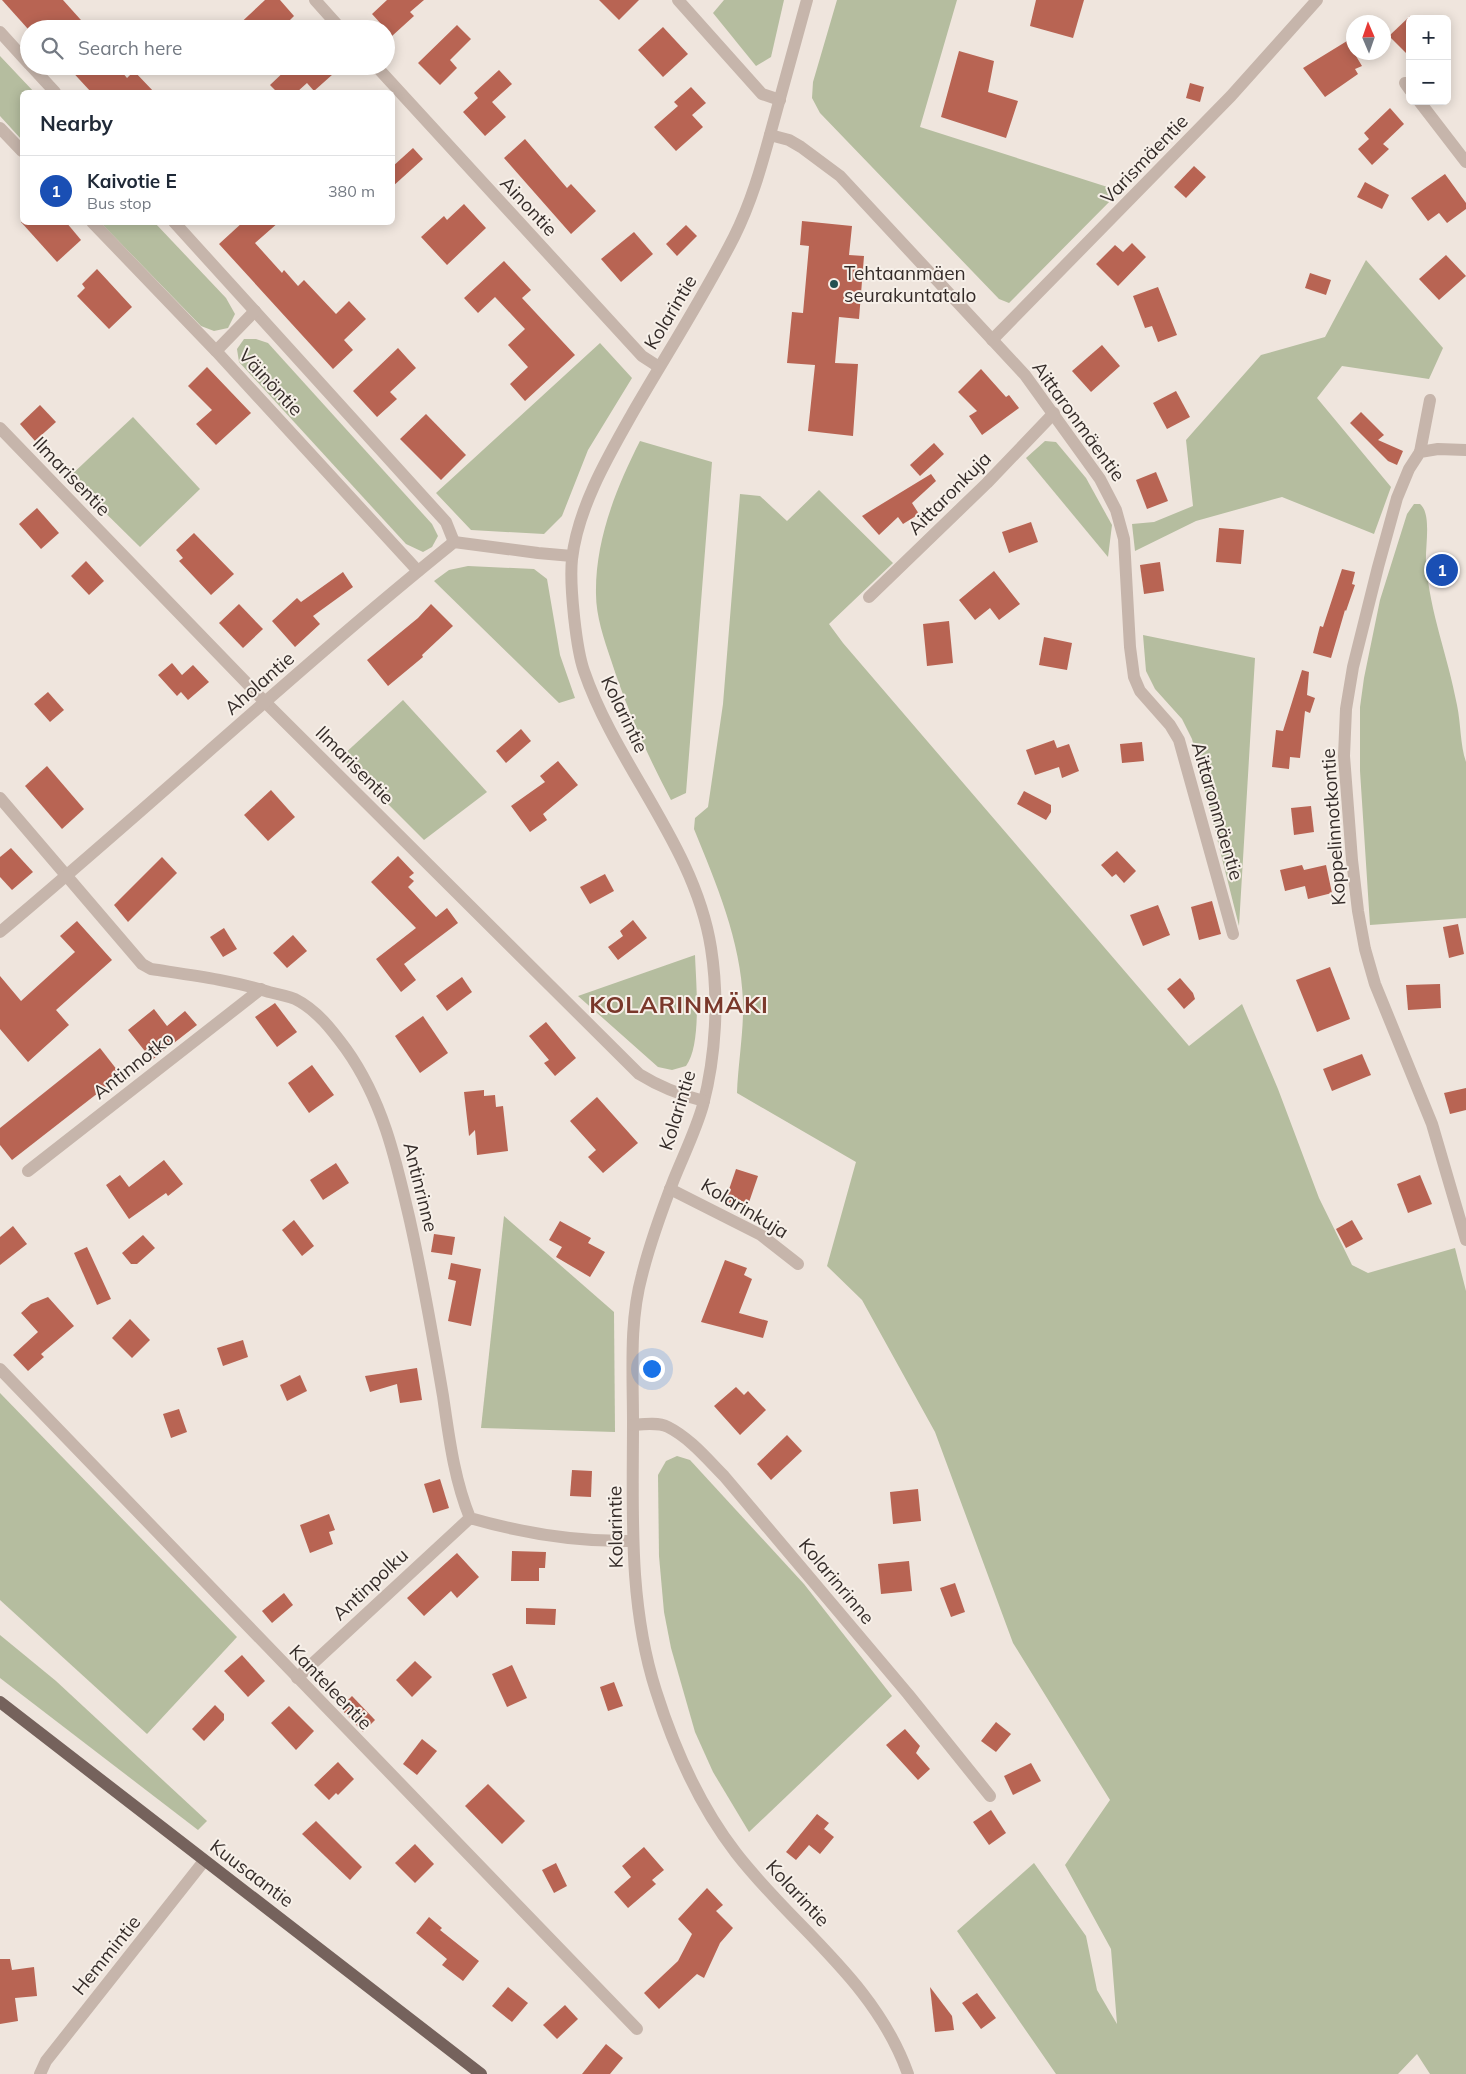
<!DOCTYPE html>
<html lang="en">
<head>
<meta charset="utf-8">
<style>
	:root { --surface:#fff; --page:#f2f2f3; --text:#1f2937; --muted:#747a83; --line:#e0e1e3; --accent:#1a73e8 }
	body { margin:0; font-family:Mulish,sans-serif; background:var(--page); color:var(--text) }
	.controls { position:absolute; right:15px; top:15px; display:grid; overflow:hidden; border-radius:8px; box-shadow:0 2px 12px #0003 }
	.controls button { width:45px; height:45px; display:grid; place-items:center; padding:0; border:0; border-bottom:1px solid var(--line); background:var(--surface); color:var(--text); font:25px sans-serif }
	.compass { position:absolute; left:1346px; top:15px; width:45px; height:45px; border-radius:50%; background:var(--surface); box-shadow:0 2px 12px #0003; rotate:358deg }
	.you { position:absolute; left:651px; top:1368px; width:18px; height:18px; margin:-12px; border:4px solid #fff; border-radius:50%; background:#1a73e8; box-shadow:0 0 0 8px #1a73e833 }
	.badge { display:grid; place-items:center; width:32px; height:32px; border-radius:50%; background:var(--accent); color:#fff; font-size:16px; font-weight:700 }
	.pin { position:absolute; translate:-50% -50%; border:2px solid #fff; box-shadow:0 1px 5px #0006 }
	.list { margin:0; padding:0; list-style:none }
	h2 { display:flex; justify-content:space-between; align-items:center; height:65px; margin:0; padding:0 20px; font-size:21px }
	h2 small { font-size:16px; font-weight:400; color:var(--muted) }
	.list li { display:grid; grid-template-columns:32px 1fr auto; gap:15px; align-items:center; box-sizing:border-box; height:70px; padding:0 20px; border-top:1px solid var(--line) }
	.list b { display:block; font-size:19px; white-space:nowrap }
	.list p { margin:0; font-size:16px; white-space:nowrap; color:var(--muted) }
	.list em { font-size:16px; font-style:normal; color:var(--muted) }
	.icon { flex:none; width:28px; height:28px; fill:none; stroke:currentColor; stroke-width:2; stroke-linecap:round; stroke-linejoin:round }
	.map { position:relative; flex:none; width:1466px; height:2074px; overflow:hidden }
	.search { position:absolute; background:var(--surface); box-shadow:0 2px 12px #0003; left:20px; top:20px; width:375px; height:55px; display:flex; align-items:center; gap:12px; box-sizing:border-box; padding:0 18px; border-radius:28px; color:var(--muted); font-size:19px }
	.panel { position:absolute; background:var(--surface); box-shadow:0 2px 12px #0003; left:20px; top:90px; width:375px; height:135px; border-radius:8px }
	.map>svg:first-child { display:block }
</style>
</head>
<body>
<div class="map">
<svg width="1466" height="2074" viewBox="0 0 1466 2074">
	<rect width="100%" height="100%" fill="#efe5dd"/>
	<!-- green -->
	<g fill="#b5bd9f">
		<path d="M724,0h60l-13,57 -15,9 -43,-53z"/>
		<path d="M837,0h120l-37,127 200,64 -111,112 -10,-4 -179,-186 -8,-15 1,-16z"/>
		<path d="M0,56l34,36h-12v48l-22,-24z"/>
		<path d="M101,223h54l71,75 9,16 -7,14 -14,3 -13,-5z"/>
		<path d="M1366,260l77,88 -14,31 -87,-13 -25,32 74,89 -17,47 -92,-37 -86,24 -61,30 -3,-27 22,-2 39,-16 -7,-66 75,-85 64,-18z"/>
		<path d="M244,339h12l12,4 164,181 6,12 -6,11 -9,5 -17,-8 -167,-182 -2,-13z"/>
		<path d="M600,343l32,35 -44,72 -26,66 -18,18 -73,-4 -35,-37z"/>
		<path d="M133,417l67,72 -60,58 -71,-70z"/>
		<path d="M640,441l72,21 -26,331 -15,7c-24,-45 -44,-91 -60,-140 -7,-21 -15,-44 -15,-66 -1,-53 20,-106 44,-153z"/>
		<path d="M1045,441l11,1 30,36 26,47 -4,32 -82,-99z"/>
		<path d="M819,490l74,73 -64,61 14,19 346,403 53,-42 36,85 41,109 33,67 16,8 87,-25 11,43v783h-36l-13,-20 -19,20h-342l-99,-143 77,-68 52,73 11,54 20,34 -6,-75 -46,-84 45,-65 -97,-157 -78,-211 -73,-132 -35,-34 29,-104 -119,-69c1,-29 7,-63 6,-92 -2,-60 -27,-118 -49,-172l1,-11 13,-11 15,-103 17,-210 20,2 27,25z"/>
		<path d="M1414,504h6c12,10 5,42 6,59 4,51 22,93 31,142 4,19 3,39 9,57v156l-96,7 -10,-154v-64l4,-29 16,-78 27,-86z"/>
		<path d="M468,566l66,3 13,10 13,76 15,43 -16,5 -125,-122 15,-11z"/>
		<path d="M1143,635l112,23 -16,268 -47,-187 -10,-20 -27,-30 -9,-18z"/>
		<path d="M403,700l84,92 -63,48 -83,-83z"/>
		<path d="M695,955c1,27 7,90 -9,111l-14,4 -14,-3 -80,-71z"/>
		<path d="M504,1216l110,96 1,120 -134,-4z"/>
		<path d="M0,1393l237,244 -90,97 -147,-134z"/>
		<path d="M677,1456l13,4 114,124 88,112 -143,136 -36,-60 -18,-40 -24,-84 -7,-36 -5,-56 -1,-81 8,-14z"/>
		<path d="M0,1635l56,46 151,140 -9,9 -198,-152z"/>
	</g>
	<!-- building -->
	<g fill="#b86453">
		<path d="M2,0h61l26,29h-61z"/>
		<path d="M265,0h15l14,16 -13,13h-47z"/>
		<path d="M387,0h37l-14,12 4,4 -22,20 -20,-22z"/>
		<path d="M599,0h40l-20,20z"/>
		<path d="M1036,0h48l-11,38 -43,-12z"/>
		<path d="M1410,16v41l-21,-21z"/>
		<path d="M457,25l14,14 -21,21 7,8 -17,17 -22,-22z"/>
		<path d="M663,27l25,27 -25,23 -25,-27z"/>
		<path d="M1347,41l15,25 -7,3 3,5 -33,23 -22,-29z"/>
		<path d="M959,51l35,10 -6,31 30,9 -12,37 -65,-21z"/>
		<path d="M67,66h50l10,12 7,-7 20,21h-63z"/>
		<path d="M290,66h52l-28,25 -7,-8 -10,9h-20l-7,-7z"/>
		<path d="M499,70l13,14 -20,18 14,15 -21,19 -22,-24 15,-14 -4,-5z"/>
		<path d="M1190,83l14,4 -4,15 -14,-4z"/>
		<path d="M691,87l15,16 -14,12 11,12 -27,24 -22,-24 24,-21 -4,-4z"/>
		<path d="M1390,108l14,16 -21,20 6,5 -17,16 -14,-16 11,-10 -5,-6z"/>
		<path d="M525,139l42,49 4,-4 25,27 -25,23 -67,-76z"/>
		<path d="M413,148l10,11 -31,28v-20z"/>
		<path d="M1194,166l12,11 -20,21 -12,-11z"/>
		<path d="M1445,174l21,29v6l-19,14 -8,-10 -11,8 -17,-23z"/>
		<path d="M1365,182l24,13 -7,14 -25,-12z"/>
		<path d="M464,204l22,24 -39,37 -26,-28 23,-21 3,4z"/>
		<path d="M802,221l50,5 -3,29 15,1 -5,63 -20,-2 -4,46 23,1 -5,72 -45,-5 7,-66 -28,-2 5,-51 11,1 6,-67 -9,-1z"/>
		<path d="M21,222h45l15,18 -24,22z"/>
		<path d="M243,222h36l-24,21 27,30 2,-3 14,16 6,-6 32,34 13,-13 17,18 -22,21 9,10 -20,19 -114,-125z"/>
		<path d="M686,225l11,11 -20,20 -11,-12z"/>
		<path d="M634,232l19,22 -32,28 -20,-23z"/>
		<path d="M1132,243l14,14 -28,29 -22,-22 19,-19 8,7z"/>
		<path d="M1446,255l20,21 -27,24 -20,-21z"/>
		<path d="M504,261l27,29 -9,8 53,57 -50,46 -15,-17 18,-17 -20,-22 17,-16 -30,-32 -17,16 -14,-15z"/>
		<path d="M97,269l35,38 -23,22 -32,-33 8,-8 -3,-4z"/>
		<path d="M1310,273l21,7 -5,15 -21,-7z"/>
		<path d="M1158,287l19,48 -19,7 -6,-16 -7,2 -12,-32z"/>
		<path d="M1102,345l18,21 -29,26 -19,-21z"/>
		<path d="M398,348l18,20 -26,24 7,7 -20,18 -24,-26z"/>
		<path d="M207,367l44,46 -35,32 -20,-21 16,-14 -24,-24z"/>
		<path d="M981,369l25,28 3,-2 10,13 -37,27 -13,-19 8,-5 -19,-19z"/>
		<path d="M1176,391l14,26 -23,12 -14,-26z"/>
		<path d="M40,405l16,17 -21,19 -15,-17z"/>
		<path d="M1361,412l23,23 -6,5 25,11 -6,14 -9,-4 -38,-38z"/>
		<path d="M426,414l40,41 -25,25 -41,-41z"/>
		<path d="M934,443l10,11 -24,22 -10,-11z"/>
		<path d="M1156,472l12,29 -21,8 -11,-29z"/>
		<path d="M931,474l5,7 -24,22 7,11 -16,10 -5,-7 -19,18 -17,-19z"/>
		<path d="M37,508l22,25 -18,16 -22,-25z"/>
		<path d="M1031,522l7,20 -29,11 -7,-21z"/>
		<path d="M1219,528l25,2 -3,34 -25,-2z"/>
		<path d="M194,533l40,41 -23,21 -32,-34 4,-3 -7,-8z"/>
		<path d="M86,561l18,20 -15,14 -18,-19z"/>
		<path d="M1160,562l4,29 -20,3 -4,-29z"/>
		<path d="M1342,569l13,3 -3,12 3,1 -9,26 -1,-1 -14,48 -18,-5 7,-27 3,1z"/>
		<path d="M994,571l26,33 -21,16 -9,-12 -15,12 -16,-20z"/>
		<path d="M343,572l10,15 -40,29 7,8 -25,23 -23,-26 25,-23 4,4z"/>
		<path d="M239,604l24,25 -20,19 -24,-25z"/>
		<path d="M431,604l22,22 -31,29 1,2 -35,29 -21,-26 51,-42z"/>
		<path d="M949,621l4,42 -26,3 -4,-42z"/>
		<path d="M1044,637l28,6 -5,27 -28,-5z"/>
		<path d="M172,663l10,12 11,-10 16,17 -21,18 -7,-8 -4,4 -19,-21z"/>
		<path d="M1302,670l7,2 -2,23 8,3 -5,15 -5,-2 -5,47 -10,-1 -1,12 -17,-2 4,-37 7,1z"/>
		<path d="M48,692l16,18 -14,12 -16,-18z"/>
		<path d="M521,729l10,12 -25,22 -10,-12z"/>
		<path d="M1054,740l3,8 12,-4 10,27 -17,7 -3,-11 -24,8 -9,-25z"/>
		<path d="M1142,742l2,19 -22,2 -2,-19z"/>
		<path d="M558,761l20,24 -35,29 4,6 -17,12 -19,-26 34,-24 -5,-6z"/>
		<path d="M47,766l37,43 -22,20 -37,-43z"/>
		<path d="M271,790l24,27 -27,24 -24,-26z"/>
		<path d="M1024,791l27,14v7l-5,8 -29,-16z"/>
		<path d="M1311,806l3,26 -20,3 -3,-27z"/>
		<path d="M11,848l22,24 -21,18 -12,-13v-20z"/>
		<path d="M1117,851l19,20 -12,12 -8,-9 -4,3 -11,-12z"/>
		<path d="M398,856l16,17 -5,4 5,4 -6,6 28,30 11,-9 11,15 -54,41 12,16 -15,12 -25,-33 40,-31 -45,-46z"/>
		<path d="M162,857l15,16 -49,49 -14,-17z"/>
		<path d="M1302,865l2,5 22,-5 6,28 -24,6 -3,-13 -20,5 -5,-21z"/>
		<path d="M605,874l9,17 -24,13 -10,-17z"/>
		<path d="M1212,901l9,33 -22,6 -8,-33z"/>
		<path d="M1158,905l12,30 -27,11 -13,-31z"/>
		<path d="M633,920l14,18 -29,22 -10,-13 15,-11 -3,-5z"/>
		<path d="M77,921l35,39 -56,50 13,15 -41,37 -28,-33v-53l21,25 54,-49 -15,-16z"/>
		<path d="M1458,924l6,30 -15,4 -6,-31z"/>
		<path d="M224,928l13,21 -14,8 -13,-20z"/>
		<path d="M293,935l14,16 -20,17 -14,-15z"/>
		<path d="M1330,967l20,52 -33,13 -21,-52z"/>
		<path d="M462,977l10,15 -25,19 -11,-15z"/>
		<path d="M1180,978l13,15 2,6 -11,10 -17,-20z"/>
		<path d="M1440,984l1,24 -33,2 -2,-25z"/>
		<path d="M275,1003l22,29 -20,15 -22,-30z"/>
		<path d="M154,1009l13,17 18,-15 12,14 -45,35 -24,-30z"/>
		<path d="M423,1016l25,37 -28,20 -25,-37z"/>
		<path d="M546,1022l30,36 -21,18 -11,-13 5,-3 -20,-24z"/>
		<path d="M100,1048l21,27 -109,85 -12,-15v-17z"/>
		<path d="M1362,1054l9,21 -39,16 -9,-22z"/>
		<path d="M312,1065l22,30 -25,18 -21,-30z"/>
		<path d="M1466,1088v22l-16,4 -6,-21z"/>
		<path d="M484,1090v6l11,-1 1,12 7,-1 5,45 -31,4 -2,-25 -6,6 -5,-44z"/>
		<path d="M597,1097l41,46 -35,30 -15,-16 8,-7 -26,-29z"/>
		<path d="M164,1160l19,24 -15,12 -2,-3 -37,26 -23,-34 14,-10 9,12z"/>
		<path d="M336,1163l13,20 -26,17 -13,-20z"/>
		<path d="M736,1169l22,7 -11,32 -22,-7z"/>
		<path d="M1420,1175l12,29 -24,9 -11,-29z"/>
		<path d="M294,1220l20,26 -12,10 -20,-26z"/>
		<path d="M1352,1220l11,19 -17,9 -10,-19z"/>
		<path d="M560,1221l31,17 -3,5 17,9 -15,25 -34,-20 6,-10 -13,-7z"/>
		<path d="M13,1226l14,18 -27,21v-28z"/>
		<path d="M434,1234l21,3 -3,18 -21,-3z"/>
		<path d="M143,1235l12,13 -18,16h-6l-9,-11z"/>
		<path d="M87,1247l24,52 -14,6 -23,-52z"/>
		<path d="M725,1260l22,8 -3,7 8,4 -13,34 29,8 -5,17 -62,-16z"/>
		<path d="M451,1263l30,6 -10,57 -23,-5 8,-40 -8,-2z"/>
		<path d="M48,1297l26,29 -33,28 3,3 -16,14 -15,-16 25,-23 -17,-19 10,-9z"/>
		<path d="M130,1319l20,21 -18,18 -20,-20z"/>
		<path d="M243,1340l5,17 -25,9 -6,-18z"/>
		<path d="M417,1368l5,32 -22,3 -3,-19 -27,8 -5,-16z"/>
		<path d="M300,1375l7,16 -20,10 -7,-16z"/>
		<path d="M736,1387l8,8 4,-4 18,19 -26,25 -26,-29z"/>
		<path d="M179,1409l8,23 -16,6 -8,-24z"/>
		<path d="M787,1435l15,16 -31,29 -14,-16z"/>
		<path d="M572,1470l20,1 -1,26 -21,-1z"/>
		<path d="M440,1479l9,29 -16,5 -9,-29z"/>
		<path d="M918,1489l3,32 -28,3 -3,-32z"/>
		<path d="M329,1514l6,16 -6,2 4,12 -23,9 -10,-28z"/>
		<path d="M512,1551l34,1 -1,16h-6v13h-28z"/>
		<path d="M457,1553l22,24 -22,21 -6,-7 -27,25 -17,-18z"/>
		<path d="M909,1561l3,30 -31,3 -3,-30z"/>
		<path d="M955,1583l10,29 -14,5 -11,-29z"/>
		<path d="M284,1593l9,12 -21,18 -10,-12z"/>
		<path d="M526,1608l30,1 -1,16 -29,-1z"/>
		<path d="M242,1655l23,26 -17,16 -24,-26z"/>
		<path d="M415,1661l17,16 -20,20 -16,-17z"/>
		<path d="M512,1665l15,33 -20,9 -15,-33z"/>
		<path d="M614,1682l9,24 -15,5 -8,-24z"/>
		<path d="M352,1696l23,24 -12,12 -23,-24z"/>
		<path d="M215,1705l9,9v6l-20,21 -12,-12z"/>
		<path d="M289,1706l25,25 -18,19 -25,-27z"/>
		<path d="M996,1722l15,12 -15,18 -15,-11z"/>
		<path d="M905,1729l15,17 -4,7 14,16 -12,11 -32,-35z"/>
		<path d="M422,1739l15,12 -20,24 -14,-11z"/>
		<path d="M338,1762l16,17 -16,16 -2,-2 -7,7 -15,-15z"/>
		<path d="M1031,1763l10,18 -28,14 -9,-19z"/>
		<path d="M488,1784l37,37 -23,23 -37,-38z"/>
		<path d="M991,1810l15,23 -17,12 -16,-23z"/>
		<path d="M817,1814l12,9 -5,6 10,8 -14,17 -11,-9 -13,15 -10,-8z"/>
		<path d="M316,1821l46,46 -12,13 -48,-46z"/>
		<path d="M415,1844l19,20 -19,19 -20,-20z"/>
		<path d="M644,1847l20,23 -12,10 4,4 -28,24 -14,-16 17,-15 -9,-11z"/>
		<path d="M556,1863l11,23 -13,7 -12,-23z"/>
		<path d="M707,1888l16,17 -7,6 17,17 -13,15 -16,35 -7,-4 -38,35 -15,-16 34,-32 14,-27 -14,-15z"/>
		<path d="M429,1917l13,11 -2,2 39,31 -16,20 -21,-16 5,-6 -31,-26z"/>
		<path d="M0,1959h10l2,11 22,-3 3,29 -22,2 3,23 -18,3z"/>
		<path d="M508,1987l20,16 -16,19 -20,-16z"/>
		<path d="M930,1987l22,29 2,14 -19,2z"/>
		<path d="M977,1993l19,25 -15,11 -19,-26z"/>
		<path d="M565,2005l13,14 -21,20 -14,-14z"/>
		<path d="M606,2044l17,14 -13,16h-28z"/>
	</g>
	<g fill="none" stroke-linecap="round" stroke-linejoin="round">
		<!-- minor -->
		<g stroke="#c6b5ab" stroke-width="12">
			<path d="M315,0l26,29"/>
			<path d="M678,0l84,94 18,6"/>
			<path d="M807,0c-12,44 -24,87 -36,131 -10,37 -20,72 -37,106 -31,61 -68,118 -102,177 -25,44 -54,94 -60,145 -2,19 0,38 2,57 2,18 4,38 10,55 33,96 111,175 127,277 8,51 5,107 -8,157 -7,25 -19,49 -29,74 -12,31 -24,64 -32,96 -13,47 -9,98 -9,147 0,90 -5,182 23,269 18,57 43,114 80,162 58,75 139,128 172,221"/>
			<path d="M0,32l29,32"/>
			<path d="M31,66l24,26"/>
			<path d="M376,66l266,290 17,11"/>
			<path d="M1405,83l5,7"/>
			<path d="M1419,101l47,61"/>
			<path d="M0,128l22,23"/>
			<path d="M770,135l19,5 12,7 39,29 185,199 75,104 16,31 8,29 6,108 4,30 6,14 30,34 9,15 54,194"/>
			<path d="M92,222l124,129 202,220"/>
			<path d="M174,222l272,300 8,20"/>
			<path d="M992,340l239,-244 86,-96"/>
			<path d="M216,351l39,-40"/>
			<path d="M0,428l265,274 374,372c21,13 41,21 65,27"/>
			<path d="M1466,450l-28,-1 -18,3 -11,17 -12,29 -19,69 -25,100 -7,42 -2,47 8,104 6,51 7,38 10,35 57,140 34,116"/>
			<path d="M1420,452l10,-52"/>
			<path d="M869,597l118,-114 67,-70"/>
			<path d="M0,798l142,166 9,5c39,6 80,11 118,23 9,2 18,4 26,7 22,11 37,31 51,50 37,52 50,111 64,172 13,58 23,116 33,175 6,41 11,83 27,122 52,15 109,24 163,23"/>
			<path d="M0,932c153,-128 299,-265 454,-390l84,11 34,3"/>
			<path d="M28,1171l233,-182"/>
			<path d="M670,1189l91,46 37,29"/>
			<path d="M0,1369l637,660"/>
			<path d="M633,1425c11,-1 25,-3 35,2 22,11 40,33 56,49l184,218 82,102"/>
			<path d="M297,1678l173,-160"/>
			<path d="M40,2074l6,-13 158,-200"/>
		</g>
		<!-- major -->
		<path stroke="#75625c" stroke-width="12" d="M0,1702l481,372"/>
	</g>
	<!-- markers -->
	<circle fill="#235151" stroke="#f7f0e9" stroke-width="2" cx="834" cy="284" r="5"/>
	<g text-anchor="middle" dominant-baseline="central" stroke-width="4" stroke-linejoin="round" paint-order="stroke">
		<!-- street labels -->
		<g font-size="19" fill="#352c29" stroke="#f7f0e9">
			<text transform="translate(1144 159) rotate(-46)">Varismäentie</text>
			<text transform="translate(529 206) rotate(47)">Ainontie</text>
			<text transform="translate(670 312) rotate(-59)">Kolarintie</text>
			<text transform="translate(271 382) rotate(47)">Väinöntie</text>
			<text transform="translate(1079 421) rotate(54)">Aittaronmäentie</text>
			<text transform="translate(72 476) rotate(46)">Ilmarisentie</text>
			<text transform="translate(949 493) rotate(-45)">Aittaronkuja</text>
			<text transform="translate(259 683) rotate(-41)">Aholantie</text>
			<text transform="translate(625 714) rotate(64)">Kolarintie</text>
			<text transform="translate(355 765) rotate(45)">Ilmarisentie</text>
			<text transform="translate(1218 811) rotate(74)">Aittaronmäentie</text>
			<text transform="translate(1333 827) rotate(-94)">Koppelinnotkontie</text>
			<text transform="translate(133 1065) rotate(-38)">Antinnotko</text>
			<text transform="translate(677 1110) rotate(-73)">Kolarintie</text>
			<text transform="translate(421 1187) rotate(76)">Antinrinne</text>
			<text transform="translate(745 1208) rotate(31)">Kolarinkuja</text>
			<text transform="translate(615 1527) rotate(-91)">Kolarintie</text>
			<text transform="translate(837 1581) rotate(50)">Kolarinrinne</text>
			<text transform="translate(370 1584) rotate(-43)">Antinpolku</text>
			<text transform="translate(331 1687) rotate(46)">Kanteleentie</text>
			<text transform="translate(252 1873) rotate(37)">Kuusaantie</text>
			<text transform="translate(798 1893) rotate(47)">Kolarintie</text>
			<text transform="translate(106 1955) rotate(-51)">Hemmintie</text>
		</g>
		<!-- poi labels -->
		<g font-size="19" fill="#352c29" stroke="#f7f0e9" text-anchor="start">
			<text x="844" y="273">Tehtaanmäen<tspan x="844" dy="22">seurakuntatalo</tspan></text>
		</g>
		<!-- district labels -->
		<g font-size="24" font-weight="bold" letter-spacing="1" fill="#7a382b" stroke="#f7f0e9">
			<text x="679" y="1004">KOLARINMÄKI</text>
		</g>
	</g>
</svg>
<div class="controls">
<button>+</button>
<button>−</button>
</div>
<svg class="compass" viewBox="-18 -18 36 36"><path d="M0-13l5 13h-10z" fill="#e53935"/><path d="M0 13l5-13h-10z" fill="#747a83"/></svg>
<div class="you"></div>
<div class="pin badge" style="left:1442px;top:570px;background:#1a4fb4">1</div>
<div class="search"><svg class="icon" aria-label="search" viewBox="0 0 24 24"><circle cx="10" cy="10" r="6"/><path d="M15 15l6 6"/></svg>Search here</div>
<section class="panel">
<h2>Nearby<small></small></h2>
<ul class="list">
<li><span class="badge" style="background:#1a4fb4">1</span><div><b>Kaivotie E</b><p>Bus stop</p></div><em>380 m</em></li>
</ul>
</section>
</div>
</body>
</html>
